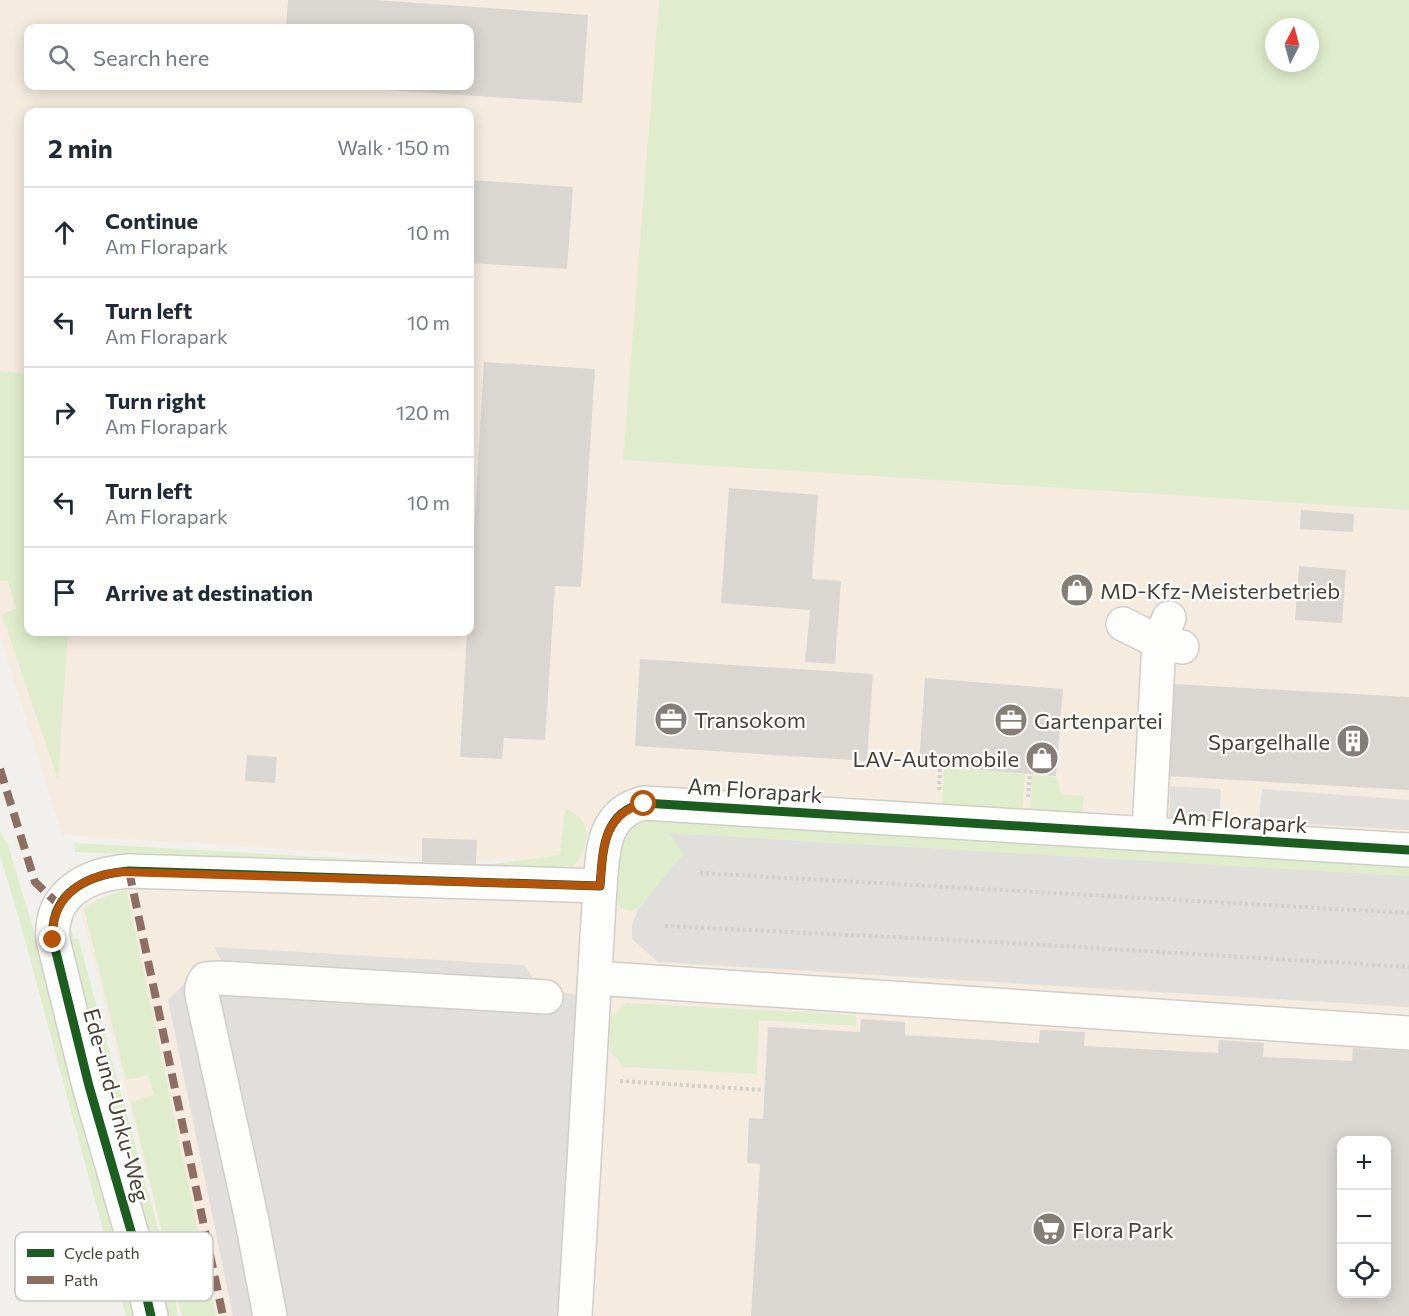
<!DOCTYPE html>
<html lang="en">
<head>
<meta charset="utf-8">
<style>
	:root { --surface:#fff; --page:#f6f6f7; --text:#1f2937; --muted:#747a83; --line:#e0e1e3 }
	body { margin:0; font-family:Commissioner,sans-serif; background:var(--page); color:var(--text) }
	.controls { position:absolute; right:18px; bottom:18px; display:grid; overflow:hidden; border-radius:12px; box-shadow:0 3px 15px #0003 }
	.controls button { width:54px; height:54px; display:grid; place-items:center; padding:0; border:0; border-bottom:2px solid var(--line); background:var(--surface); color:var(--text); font:30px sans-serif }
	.compass { position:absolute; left:1265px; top:18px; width:54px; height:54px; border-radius:50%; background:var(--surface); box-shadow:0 3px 15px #0003; rotate:6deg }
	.stop { position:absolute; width:18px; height:18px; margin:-14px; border:4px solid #b45309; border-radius:50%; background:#fff }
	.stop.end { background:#b45309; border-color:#fff; box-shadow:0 2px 6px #0008 }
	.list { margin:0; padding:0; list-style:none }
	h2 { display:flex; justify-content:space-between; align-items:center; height:78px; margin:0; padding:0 24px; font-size:26px }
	h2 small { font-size:20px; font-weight:400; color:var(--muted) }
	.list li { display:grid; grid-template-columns:39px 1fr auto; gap:18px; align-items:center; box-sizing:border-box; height:90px; padding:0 24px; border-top:2px solid var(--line) }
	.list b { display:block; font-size:22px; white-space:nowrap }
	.list p { margin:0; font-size:20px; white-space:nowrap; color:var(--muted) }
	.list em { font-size:20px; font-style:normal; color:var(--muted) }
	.icon { flex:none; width:33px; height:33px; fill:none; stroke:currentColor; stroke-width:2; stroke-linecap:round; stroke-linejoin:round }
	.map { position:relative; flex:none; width:1409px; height:1316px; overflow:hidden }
	.search { position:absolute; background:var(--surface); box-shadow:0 3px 15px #0003; left:24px; top:24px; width:450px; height:66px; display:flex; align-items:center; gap:15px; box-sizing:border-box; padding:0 21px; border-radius:12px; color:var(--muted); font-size:22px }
	.panel { position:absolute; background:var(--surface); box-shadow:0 3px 15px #0003; left:24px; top:108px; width:450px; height:528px; border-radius:12px }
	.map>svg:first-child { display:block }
</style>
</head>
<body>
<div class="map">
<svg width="1409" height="1316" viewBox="0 0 1409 1316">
	<rect width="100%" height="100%" fill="#f2f0ec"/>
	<!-- commercial -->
	<path fill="#f5ebdf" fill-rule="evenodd" d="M0,0h1409v1316h-1228l-5,-26 -96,-383 49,-18 388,11 -3,-44 -33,5 -419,-26 -62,-200zM1274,27h36v36h-36zM28,28h442v58h-442zM28,112h442v520h-442zM1342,1140h44v154h-44z"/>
	<!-- green -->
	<g fill="#e0edcc" fill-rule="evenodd">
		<path d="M659,0h750v510l-786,-50zM1274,27h36v36h-36z"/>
		<path d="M0,371l28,3v258h40l-10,148 -56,-165 14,-7 -8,-27h-8z"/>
		<path d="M944,768l81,6 -3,37 -80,-6z"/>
		<path d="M1032,775l25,2 4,17 23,2 -2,18 -52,-4z"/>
		<path d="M565,808c7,4 16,9 19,16 7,16 -2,38 -17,46 -7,3 -16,3 -24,3l-468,-21 -1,-9 405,23 81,-11z"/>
		<path d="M656,819l753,46v11l-739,-43 13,21 -45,55c-10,3 -17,1 -23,-7 2,-36 -4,-76 41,-83z"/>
		<path d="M0,832l8,13 24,80 92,330 13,61h-11l-101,-376 -25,-85z"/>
		<path d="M126,889l90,427h-34l-51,-214 23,-7 -6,-20 -22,5 -42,-171 14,-10z"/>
		<path d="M70,926l4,13 4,-1 93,337 7,41h-12l-99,-357z"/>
		<path d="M626,1003l230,12v11l-97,-6 -2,54 -133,-7 -15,-17 1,-32z"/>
	</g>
	<!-- parking -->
	<g fill="#e1dfdc">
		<path d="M1170,786l51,3 -2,33 -50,-3z"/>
		<path d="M1262,789l147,11v30l-150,-9z"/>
		<path d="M669,833l740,43v131l-751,-45 -26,-23v-13l6,-17 45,-55z"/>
		<path d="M214,947l310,18 17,24 38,6 -21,321h-325l-65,-316 18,-18 5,-13 35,1z"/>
	</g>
	<!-- building -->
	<g fill="#dad7d3" fill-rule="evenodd">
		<path d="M288,0h86l214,15 -6,88 -241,-16v-1h129v-58h-184z"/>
		<path d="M470,180l103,7 -6,82 -97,-6z"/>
		<path d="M484,362l111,7 -14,218 -26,-1 -10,154 -41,-2 -2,21 -42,-2 7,-125h3v-34z"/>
		<path d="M729,488l89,7 -6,84 29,2 -6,83 -30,-2 5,-52 -89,-7z"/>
		<path d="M1301,510l53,4 -1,18 -53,-3z"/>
		<path d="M1299,566l47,4 -4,53 -47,-3z"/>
		<path d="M640,659l233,15 -6,87 -232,-15z"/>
		<path d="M925,678l138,11 -7,87 -137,-11z"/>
		<path d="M1173,684l236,13v93l-242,-14z"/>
		<path d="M247,755l30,2 -2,26 -30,-2z"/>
		<path d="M422,838l55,2 -1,24 -54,-2z"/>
		<path d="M861,1019l44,3v13l134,8 1,-13 45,2 -1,14 134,7 1,-13 45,3 -1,14 89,4 1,-13 56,3v265h-658l9,-152 -13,-1 2,-45 14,1 5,-92 92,5zM1342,1140h44v154h-44z"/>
	</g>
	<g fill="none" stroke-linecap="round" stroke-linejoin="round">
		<defs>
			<g id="minor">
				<path d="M1123,624l36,18 23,5"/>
				<path d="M1149,834l10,-192 10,-24"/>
				<path d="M595,978l814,55"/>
				<path d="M151,1316l-18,-78 -44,-152 -36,-146c-4,-48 36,-66 76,-69l471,15c3,-35 2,-73 44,-83l765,47"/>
				<path d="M270,1316l-19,-100 -49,-221c-1,-6 0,-11 4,-16l13,-1 327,19"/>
				<path d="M575,1316l25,-430"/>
			</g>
		</defs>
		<!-- minor casing -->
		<use href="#minor" stroke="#d0cec9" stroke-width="36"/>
		<!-- path -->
		<g stroke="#d2d0ca" stroke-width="4" stroke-dasharray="3 3" stroke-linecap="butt">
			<path d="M939,790l1,-24"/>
			<path d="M1028,797l2,-24"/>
			<path d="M700,873l709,40"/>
			<path d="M665,926l329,16 415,25"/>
			<path d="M620,1081l144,9"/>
		</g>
		<!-- minor -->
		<use href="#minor" stroke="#fdfdfc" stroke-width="33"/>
		<!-- quiet -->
		<g stroke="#8d6e63" stroke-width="8" stroke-dasharray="15 8" stroke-linecap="butt">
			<path d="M0,769l35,113 25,24"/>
			<path d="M129,871l94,445"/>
		</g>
		<defs>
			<path id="cycleway" d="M151,1316l-18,-78 -44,-152 -36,-146c-4,-48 36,-66 76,-69l471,15c3,-35 2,-73 44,-83l765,47"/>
		</defs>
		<!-- cycleway casing -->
		<use href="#cycleway" stroke="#fff" stroke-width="13"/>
		<!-- cycleway -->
		<use href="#cycleway" stroke="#1b5e20" stroke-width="9"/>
	</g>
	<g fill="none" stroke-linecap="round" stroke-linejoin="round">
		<!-- route -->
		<path stroke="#b45309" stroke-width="8" d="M53,940c-3,-43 29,-64 68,-68l479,14c3,-35 2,-73 44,-82"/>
	</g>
	<!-- icons -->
	<defs>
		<symbol id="shop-disc" viewBox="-11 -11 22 22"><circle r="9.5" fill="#847e76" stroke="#fff"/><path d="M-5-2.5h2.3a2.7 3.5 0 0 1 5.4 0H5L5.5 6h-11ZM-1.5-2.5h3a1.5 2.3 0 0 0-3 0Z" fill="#fff"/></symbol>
		<symbol id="office-disc" viewBox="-11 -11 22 22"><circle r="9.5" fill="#847e76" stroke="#fff"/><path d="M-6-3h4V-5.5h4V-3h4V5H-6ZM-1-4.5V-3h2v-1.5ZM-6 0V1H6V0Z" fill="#fff"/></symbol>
		<symbol id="building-disc" viewBox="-11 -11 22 22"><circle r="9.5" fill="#847e76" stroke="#fff"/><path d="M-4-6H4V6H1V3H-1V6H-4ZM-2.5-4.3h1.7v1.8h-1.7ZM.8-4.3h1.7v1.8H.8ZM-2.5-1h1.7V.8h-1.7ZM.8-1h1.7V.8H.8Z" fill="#fff"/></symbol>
		<symbol id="supermarket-disc" viewBox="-11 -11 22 22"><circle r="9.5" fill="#847e76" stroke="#fff"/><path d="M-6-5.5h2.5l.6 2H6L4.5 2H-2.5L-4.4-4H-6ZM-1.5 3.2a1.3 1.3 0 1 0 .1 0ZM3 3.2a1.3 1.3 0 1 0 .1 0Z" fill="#fff"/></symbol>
	</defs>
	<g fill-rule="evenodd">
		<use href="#shop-disc" x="1058" y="571" width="38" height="38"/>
		<use href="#office-disc" x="652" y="700" width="38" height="38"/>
		<use href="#office-disc" x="992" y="701" width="38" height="38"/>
		<use href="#building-disc" x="1334" y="722" width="38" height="38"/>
		<use href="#shop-disc" x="1023" y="739" width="38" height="38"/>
		<use href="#supermarket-disc" x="1030" y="1210" width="38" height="38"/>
	</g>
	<g text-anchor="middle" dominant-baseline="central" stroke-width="4.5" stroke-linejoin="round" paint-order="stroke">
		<!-- poi labels -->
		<g font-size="22" fill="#494137" stroke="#fff" text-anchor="start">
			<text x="1100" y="590">MD-Kfz-Meisterbetrieb</text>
			<text x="694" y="719">Transokom</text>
			<text x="1034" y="720">Gartenpartei</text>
			<text x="1330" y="741" text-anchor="end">Spargelhalle</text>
			<text x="1019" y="758" text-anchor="end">LAV-Automobile</text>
			<text x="1072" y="1229">Flora Park</text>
		</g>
		<!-- street labels -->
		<g font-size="22" fill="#494137" stroke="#fff">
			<text transform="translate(755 790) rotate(4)">Am Florapark</text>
			<text transform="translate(1240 820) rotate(4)">Am Florapark</text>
			<text transform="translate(117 1105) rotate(75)">Ede-und-Unku-Weg</text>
		</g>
	</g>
	<!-- legend -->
	<rect x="15" y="1232" width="198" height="69" rx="9" fill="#fff" stroke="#c8c6c3" stroke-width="1.5"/>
	<rect x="27" y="1249" width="27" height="8" fill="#1b5e20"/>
	<rect x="27" y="1276" width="27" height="8" fill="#8d6e63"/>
	<g font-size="16" fill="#494137">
		<text x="64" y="1259">Cycle path</text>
		<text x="64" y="1286">Path</text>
	</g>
</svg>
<div class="controls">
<button>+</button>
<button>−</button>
<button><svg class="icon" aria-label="locate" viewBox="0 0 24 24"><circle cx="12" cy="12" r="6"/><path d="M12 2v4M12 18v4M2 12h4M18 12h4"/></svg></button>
</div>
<svg class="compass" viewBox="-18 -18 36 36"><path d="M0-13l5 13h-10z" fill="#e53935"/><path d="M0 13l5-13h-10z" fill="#747a83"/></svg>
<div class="stop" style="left:644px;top:804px"></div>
<div class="stop end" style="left:53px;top:940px"></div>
<div class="search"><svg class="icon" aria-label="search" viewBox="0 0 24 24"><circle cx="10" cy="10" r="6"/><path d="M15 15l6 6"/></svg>Search here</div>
<section class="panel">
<h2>2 min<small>Walk · 150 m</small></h2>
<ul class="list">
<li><svg class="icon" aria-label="ahead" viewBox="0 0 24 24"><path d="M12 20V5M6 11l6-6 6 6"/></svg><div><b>Continue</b><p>Am Florapark</p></div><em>10 m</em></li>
<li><svg class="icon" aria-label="left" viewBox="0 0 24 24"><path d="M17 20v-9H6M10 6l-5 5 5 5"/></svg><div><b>Turn left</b><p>Am Florapark</p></div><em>10 m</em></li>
<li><svg class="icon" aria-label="right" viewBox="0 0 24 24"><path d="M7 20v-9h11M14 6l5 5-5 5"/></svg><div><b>Turn right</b><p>Am Florapark</p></div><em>120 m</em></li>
<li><svg class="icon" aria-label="left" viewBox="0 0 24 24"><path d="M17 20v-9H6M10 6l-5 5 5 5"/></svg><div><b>Turn left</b><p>Am Florapark</p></div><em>10 m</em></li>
<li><svg class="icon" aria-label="arrive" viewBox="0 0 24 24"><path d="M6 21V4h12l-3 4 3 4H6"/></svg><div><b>Arrive at destination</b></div></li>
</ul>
</section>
</div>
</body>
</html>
